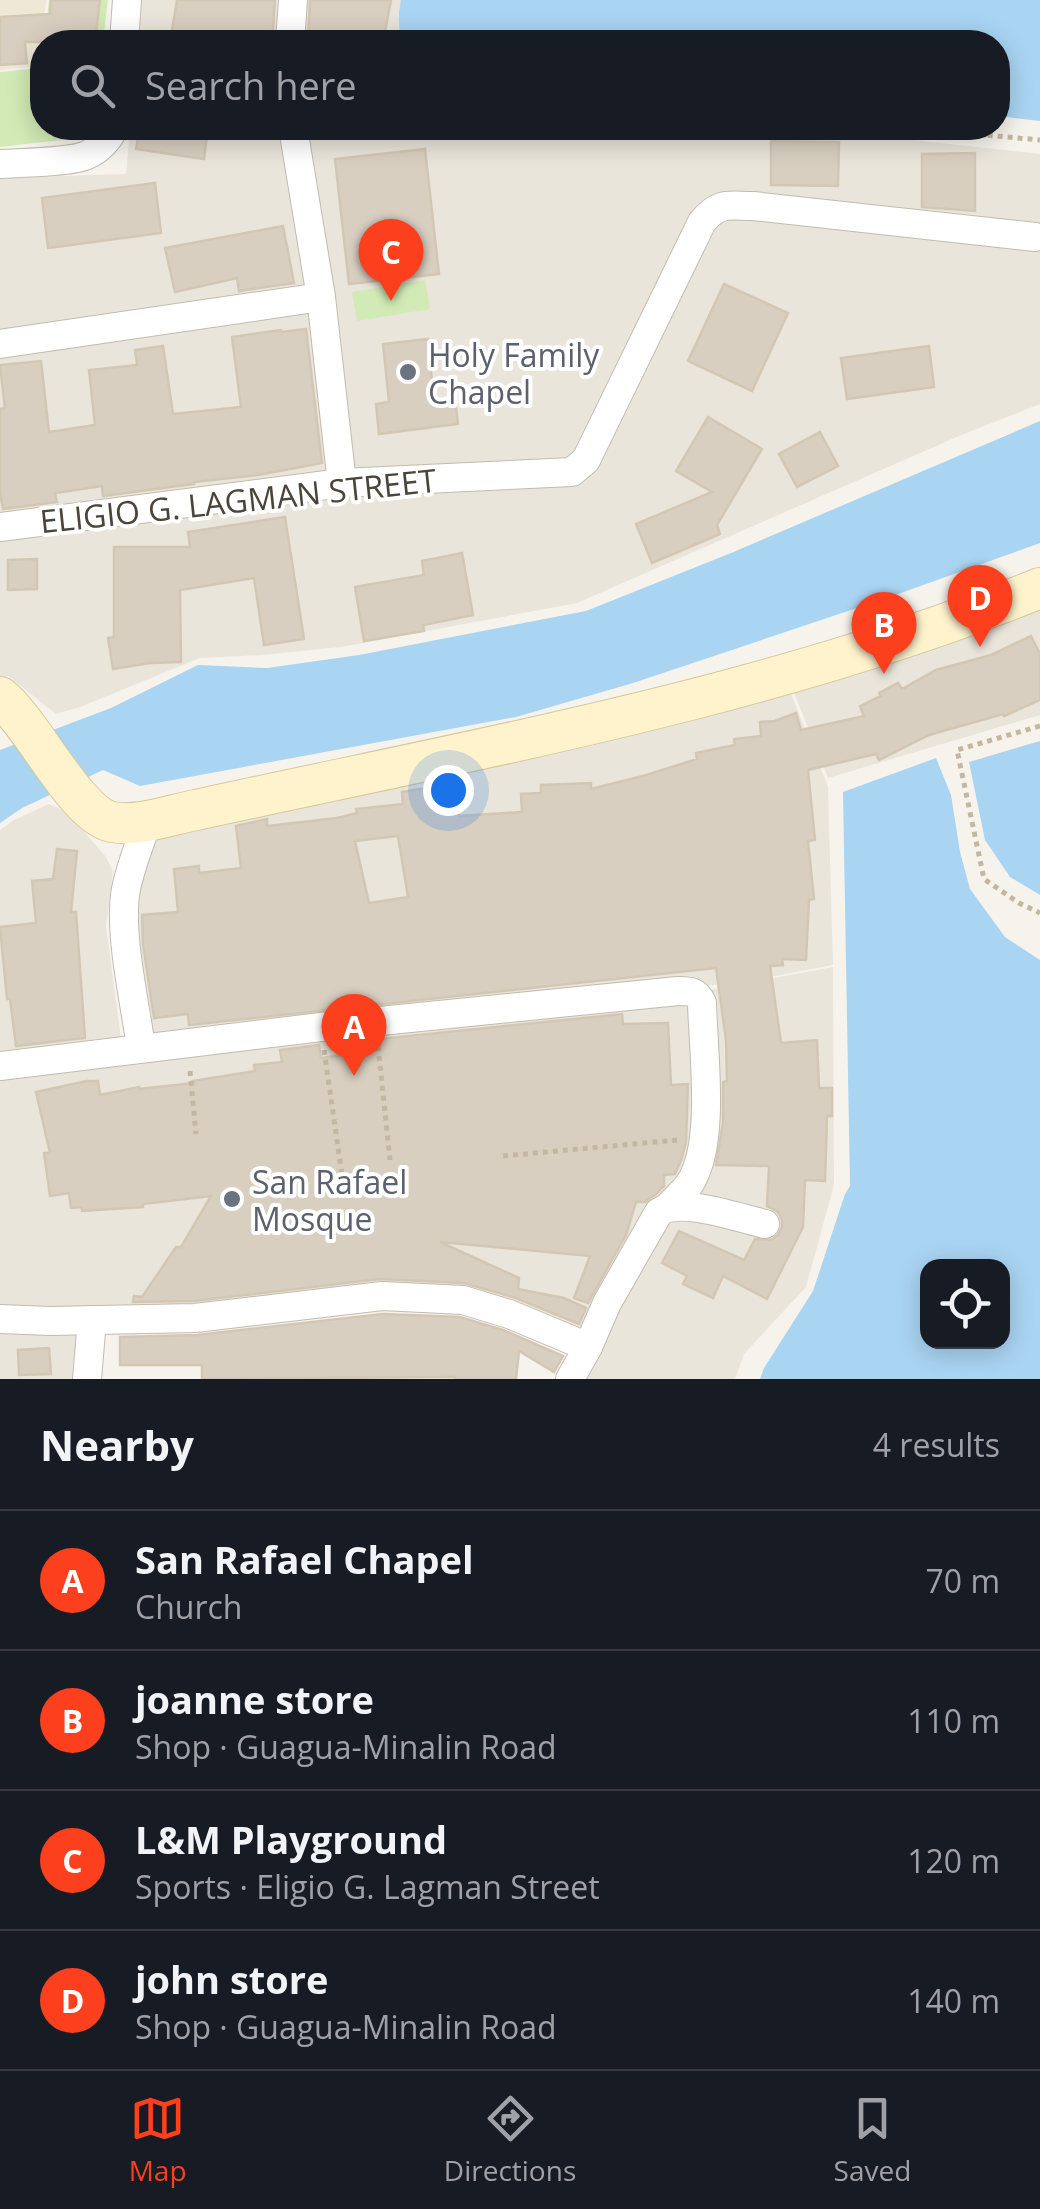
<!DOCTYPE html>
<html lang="en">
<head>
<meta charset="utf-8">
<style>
	:root { --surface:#171b24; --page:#20242c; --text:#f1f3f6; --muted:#9ea1a6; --line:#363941; --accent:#fc3f1d }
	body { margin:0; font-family:"Open Sans",sans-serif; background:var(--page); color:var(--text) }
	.controls { position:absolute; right:30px; bottom:30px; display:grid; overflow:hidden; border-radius:20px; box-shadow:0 5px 25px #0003 }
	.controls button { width:90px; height:90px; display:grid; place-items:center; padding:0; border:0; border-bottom:2px solid var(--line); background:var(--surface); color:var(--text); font:50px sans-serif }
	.you { position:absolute; left:448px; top:790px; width:35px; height:35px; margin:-25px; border:8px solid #fff; border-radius:50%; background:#1a73e8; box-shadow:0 0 0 15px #1a73e833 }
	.badge { display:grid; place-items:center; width:65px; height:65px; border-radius:50%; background:var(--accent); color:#fff; font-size:32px; font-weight:700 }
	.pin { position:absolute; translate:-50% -82px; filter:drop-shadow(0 2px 5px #0008) }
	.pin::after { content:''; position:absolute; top:52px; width:35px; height:30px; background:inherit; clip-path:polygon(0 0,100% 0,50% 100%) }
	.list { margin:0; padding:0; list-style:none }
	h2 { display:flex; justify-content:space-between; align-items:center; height:130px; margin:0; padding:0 40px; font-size:42px }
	h2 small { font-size:32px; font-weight:400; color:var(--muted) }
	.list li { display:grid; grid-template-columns:65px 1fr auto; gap:30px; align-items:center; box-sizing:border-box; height:140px; padding:0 40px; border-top:2px solid var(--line) }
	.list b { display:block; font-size:38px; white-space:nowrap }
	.list p { margin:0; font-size:32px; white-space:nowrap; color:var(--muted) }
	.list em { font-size:32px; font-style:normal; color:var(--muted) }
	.icon { flex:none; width:55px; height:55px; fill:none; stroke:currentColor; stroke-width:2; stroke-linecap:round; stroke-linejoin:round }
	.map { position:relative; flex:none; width:1040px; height:1379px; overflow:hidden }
	.search { position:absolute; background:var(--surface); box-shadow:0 5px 25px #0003; left:30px; right:30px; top:30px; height:110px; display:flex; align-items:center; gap:25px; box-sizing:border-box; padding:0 35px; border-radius:40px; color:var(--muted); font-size:38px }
	.sheet { height:690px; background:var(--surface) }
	nav { display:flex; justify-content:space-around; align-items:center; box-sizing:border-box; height:140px; border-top:2px solid var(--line); background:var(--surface); font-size:28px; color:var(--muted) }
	nav a { display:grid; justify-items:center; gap:5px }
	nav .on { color:var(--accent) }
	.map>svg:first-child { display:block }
</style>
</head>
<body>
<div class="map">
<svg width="1040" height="1379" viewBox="0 0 1040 1379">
	<rect width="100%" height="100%" fill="#f6f3ec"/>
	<!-- residential -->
	<g fill="#eae5da">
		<path d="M140,0h261l-3,16 1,17 4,9h-266z"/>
		<path d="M130,128h674l236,26v250l-81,32 -382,167 -236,44 -79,8 -62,3 -120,49 -24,7 -48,-38 -8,9v-507l126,-4z"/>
		<path d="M1040,606v109l-212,63 -37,-93z"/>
		<path d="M788,686l40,101 5,178 -79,15 -56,7 -556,58 -15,-209z"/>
		<path d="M49,804l19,9 38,44 7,15 -7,54 16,121 -122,16v-233l14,-10z"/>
		<path d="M833,967l1,218 -28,102 -62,67 -9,25h-157l16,-32 -82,-37 -44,-13 -83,-2 -182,21 -203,2v-248l604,-60 88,-14 7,134 -21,62 -47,74 -37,80 47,-92 42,-60 20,-70 -4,-132z"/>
		<path d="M0,1324h85l-4,55h-81z"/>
	</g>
	<!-- education -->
	<path fill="#efe8d6" d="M0,0h46l-6,66 -40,4z"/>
	<!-- green -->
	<g fill="#d2eab5">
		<path d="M49,0h59l-5,42h-59z"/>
		<path d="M42,59v69l52,1 -15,9 -79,9v-75l29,-3 13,-4z"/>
		<path d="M425,280l5,29 -73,12 -5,-29z"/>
	</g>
	<!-- water -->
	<g fill="#a9d4f2" fill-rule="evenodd">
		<path d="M401,0h639v121l-42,-5v-74h-595c-6,-14 -5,-27 -2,-42z"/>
		<path d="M1040,421v122l-153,55 -254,85 -117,34 -376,69 -37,-16 -81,38 -22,15v-73l111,-42 87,-43 69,3 92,-13 227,-44 145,-58z"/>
		<path d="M1040,741v154l-30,-18 -25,-37 -16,-78z"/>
		<path d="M936,758l15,37 9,57 10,37 35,48 35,23v419h-280l4,-11 49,-77 32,-97 5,-8 -7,-394zM1002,1266v76h-74v-76z"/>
	</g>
	<!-- building -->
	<g fill="#d8cfc1" stroke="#d3c7b4" stroke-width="2.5" fill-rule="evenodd">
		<path d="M51,0h49l-5,42h-70l2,21 -27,2v-48l50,-3z"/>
		<path d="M177,0h98l-2,32 -2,-1 -2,11h-99z"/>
		<path d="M310,0h81l-8,42h-46l-29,-5z"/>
		<path d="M140,128h68l-4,31 -68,-10z"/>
		<path d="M771,141l68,1 -1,44 -67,-1z"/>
		<path d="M425,149l14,125 -90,10 -14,-125z"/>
		<path d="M975,153v58l-53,-4v-53z"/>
		<path d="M155,183l6,50 -113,15 -6,-50z"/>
		<path d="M283,226l11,57 -55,8 -2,-13 -62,14 -10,-44z"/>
		<path d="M724,284l64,29 -36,78 -64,-30z"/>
		<path d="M306,329l16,134 -64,12 -64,7v2l-91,12 -1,-10 -47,7 2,9 -54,7 -3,-17v-83l5,-1 -5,-43 41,-4 8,71 46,-7 -6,-55 48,-5 -2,-15 28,-4 10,68 68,-7 -9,-70 49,-7 1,2z"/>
		<path d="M428,339l6,63 21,-3 3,25 -79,10 -3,-30 13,-2 -6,-58z"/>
		<path d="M929,346l5,41 -87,12 -6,-41z"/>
		<path d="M708,417l54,32 -45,76 3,9 -68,29 -16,-39 76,-32 -36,-21z"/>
		<path d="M820,432l18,34 -41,21 -18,-33z"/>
		<path d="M285,517l19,122 -40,6 -10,-67 -74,12 1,72 -31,1 -37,6 -5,-31 6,-1v-90h76l-2,-15z"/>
		<path d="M462,553l11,62 -50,10 1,6 -60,10 -9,-54 69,-12 -2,-14z"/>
		<path d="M37,559v30l-29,1v-30z"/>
		<path d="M1031,636l9,18v46l-36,16 -1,-2 -74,21 -50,25 -3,-6 -68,16 7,70 -7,1 6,58 -5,1 -3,60 -24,-1 1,6 -13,1 11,77 36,-3 2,48h13v28h-5l-2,65 -20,-1 -2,47 -36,72 -44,-23 -10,22 -30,-14 4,-8 -25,-13 17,-32 65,29 11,-21 16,1 7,-5 4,-8v-7l-4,-8 -11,-6 2,-40 -53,-1 7,-42v-41l4,-1 -1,-41 -10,-72 -527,57 -1,-11 -34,4 -11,-74 -1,-29 36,-3 -4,-43 25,-3v7l42,-5 -5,-42 31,-7v7l70,-8 20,-5 -1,-4 47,-5 -1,-12 30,-5 3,19 21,-4 3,14 63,-4 -1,-18 20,-1v-8l50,-2v6l52,-13 54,-17 -1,-6 39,-8 -1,-6 27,-3 -1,-14 15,-1 21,-8 5,17 63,-14 -4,-10 21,-10 -2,-3 19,-10 4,6 34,-19 55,-15zM398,836l10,61 -39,6 -14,-62z"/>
		<path d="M57,849l20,2 -6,61h5l9,126 -69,8 -6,-47h-3l-7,-72 36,-4 -4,-42 21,-2z"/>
		<path d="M622,1014l1,10 45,-1 3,62 17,-1 -2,58 -5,18 -6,14 -11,1v11l-8,8 -11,8h-9l-10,33 -38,68 -14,-5 16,-42 -150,-14 79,36 -1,11 46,9 22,10 -7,16 -63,-26 -52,-15 -84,-4 -186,22 -61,1 1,-6 8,1 34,-50h5l30,-51 -68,8v3l-61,4v-4l-11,1 -2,-15 -19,3 -6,-43h6l-14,-61 51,-11h11l2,14 39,-8v2l55,-6 -1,-2 62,-10 -1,-6 28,-3 -2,-12 39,-5 2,13 59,-8 -1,-11z"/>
		<path d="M383,1314l77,3 43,13 60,26 -9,16 -35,-21 -3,28h-61v-2l-253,2v-14h-82v-28l77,-2z"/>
		<path d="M49,1348l2,26 -32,1 -1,-25z"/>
	</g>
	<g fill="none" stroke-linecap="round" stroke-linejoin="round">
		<defs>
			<g id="street">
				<path d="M124,42l3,-42"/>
				<path d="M290,42l3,-42"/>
				<path d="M293,128l28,169 21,186"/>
				<path d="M0,164c19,-1 73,-2 87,-9 12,-5 22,-16 27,-27"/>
				<path d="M0,344l321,-47"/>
				<path d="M0,527l342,-44 230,-11 14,-12 116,-238c18,-21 26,-16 51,-16l282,31"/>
				<path d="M141,1047c-6,-44 -23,-116 -15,-158 5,-24 14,-46 22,-69"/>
				<path d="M0,1066l321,-39 357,-36c12,0 19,0 24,12 1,47 14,140 -12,180 -5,8 -14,15 -21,23"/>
				<path d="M0,1319l50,2 145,-3 187,-22 81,4 46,14 79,33"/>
				<path d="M87,1379l5,-59"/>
				<path d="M570,1379l18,-32 19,-44 52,-91c22,-15 80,6 106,12"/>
			</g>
			<path id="secondary" d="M0,697c32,25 76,118 112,125 26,5 58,-7 84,-12 283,-62 574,-113 844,-222"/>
		</defs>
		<!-- street casing -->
		<use href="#street" stroke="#c2bbae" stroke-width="30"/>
		<!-- secondary casing -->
		<use href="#secondary" stroke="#d6c79b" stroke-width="42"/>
		<!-- path -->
		<g stroke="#c4b79f" stroke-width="5" stroke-dasharray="5 5" stroke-linecap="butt">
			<path d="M908,128l132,12"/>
			<path d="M1040,726l-83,24 27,129 35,24 21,10"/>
			<path d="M378,1046l12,114"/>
			<path d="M324,1050l18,125"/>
			<path d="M190,1071l6,63"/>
			<path d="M503,1156l174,-16"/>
		</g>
		<!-- street -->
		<use href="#street" stroke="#fff" stroke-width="28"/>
		<!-- secondary -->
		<use href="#secondary" stroke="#fff3cd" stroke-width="40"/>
	</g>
	<!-- markers -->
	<g fill="#6b7280" stroke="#fff" stroke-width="4">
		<circle cx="408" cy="372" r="10"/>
		<circle cx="232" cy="1199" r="10"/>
	</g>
	<g text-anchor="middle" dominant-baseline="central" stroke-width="8" stroke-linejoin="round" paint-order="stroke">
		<!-- worship labels -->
		<g font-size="32" fill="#5b616d" stroke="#fff" text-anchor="start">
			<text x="428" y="354">Holy Family<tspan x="428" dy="37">Chapel</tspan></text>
			<text x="252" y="1181">San Rafael<tspan x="252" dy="37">Mosque</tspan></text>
		</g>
		<!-- street labels -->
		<g font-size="32" fill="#4b4439" stroke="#fff">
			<text transform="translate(238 500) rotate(-6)">ELIGIO G. LAGMAN STREET</text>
		</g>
	</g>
</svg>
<div class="controls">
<button><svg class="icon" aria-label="locate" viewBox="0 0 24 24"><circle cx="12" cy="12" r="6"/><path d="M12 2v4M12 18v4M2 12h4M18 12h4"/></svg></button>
</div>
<div class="you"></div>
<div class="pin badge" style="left:354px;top:1076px">A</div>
<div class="pin badge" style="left:884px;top:674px">B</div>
<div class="pin badge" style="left:391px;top:301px">C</div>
<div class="pin badge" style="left:980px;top:647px">D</div>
<div class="search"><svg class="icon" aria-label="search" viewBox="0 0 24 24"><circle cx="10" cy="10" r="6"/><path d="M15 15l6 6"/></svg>Search here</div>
</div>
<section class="sheet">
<h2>Nearby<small>4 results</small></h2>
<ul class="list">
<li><span class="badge">A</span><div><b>San Rafael Chapel</b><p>Church</p></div><em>70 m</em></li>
<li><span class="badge">B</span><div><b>joanne store</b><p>Shop · Guagua-Minalin Road</p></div><em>110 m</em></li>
<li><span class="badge">C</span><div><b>L&amp;M Playground</b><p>Sports · Eligio G. Lagman Street</p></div><em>120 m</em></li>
<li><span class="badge">D</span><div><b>john store</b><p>Shop · Guagua-Minalin Road</p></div><em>140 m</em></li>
</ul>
</section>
<nav>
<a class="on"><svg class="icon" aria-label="map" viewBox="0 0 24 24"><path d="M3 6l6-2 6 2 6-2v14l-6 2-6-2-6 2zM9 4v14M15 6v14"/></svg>Map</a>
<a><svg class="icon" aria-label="directions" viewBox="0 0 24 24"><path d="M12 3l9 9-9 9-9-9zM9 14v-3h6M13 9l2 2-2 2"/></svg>Directions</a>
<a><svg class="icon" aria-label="saved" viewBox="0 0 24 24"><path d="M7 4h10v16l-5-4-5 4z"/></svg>Saved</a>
</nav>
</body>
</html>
